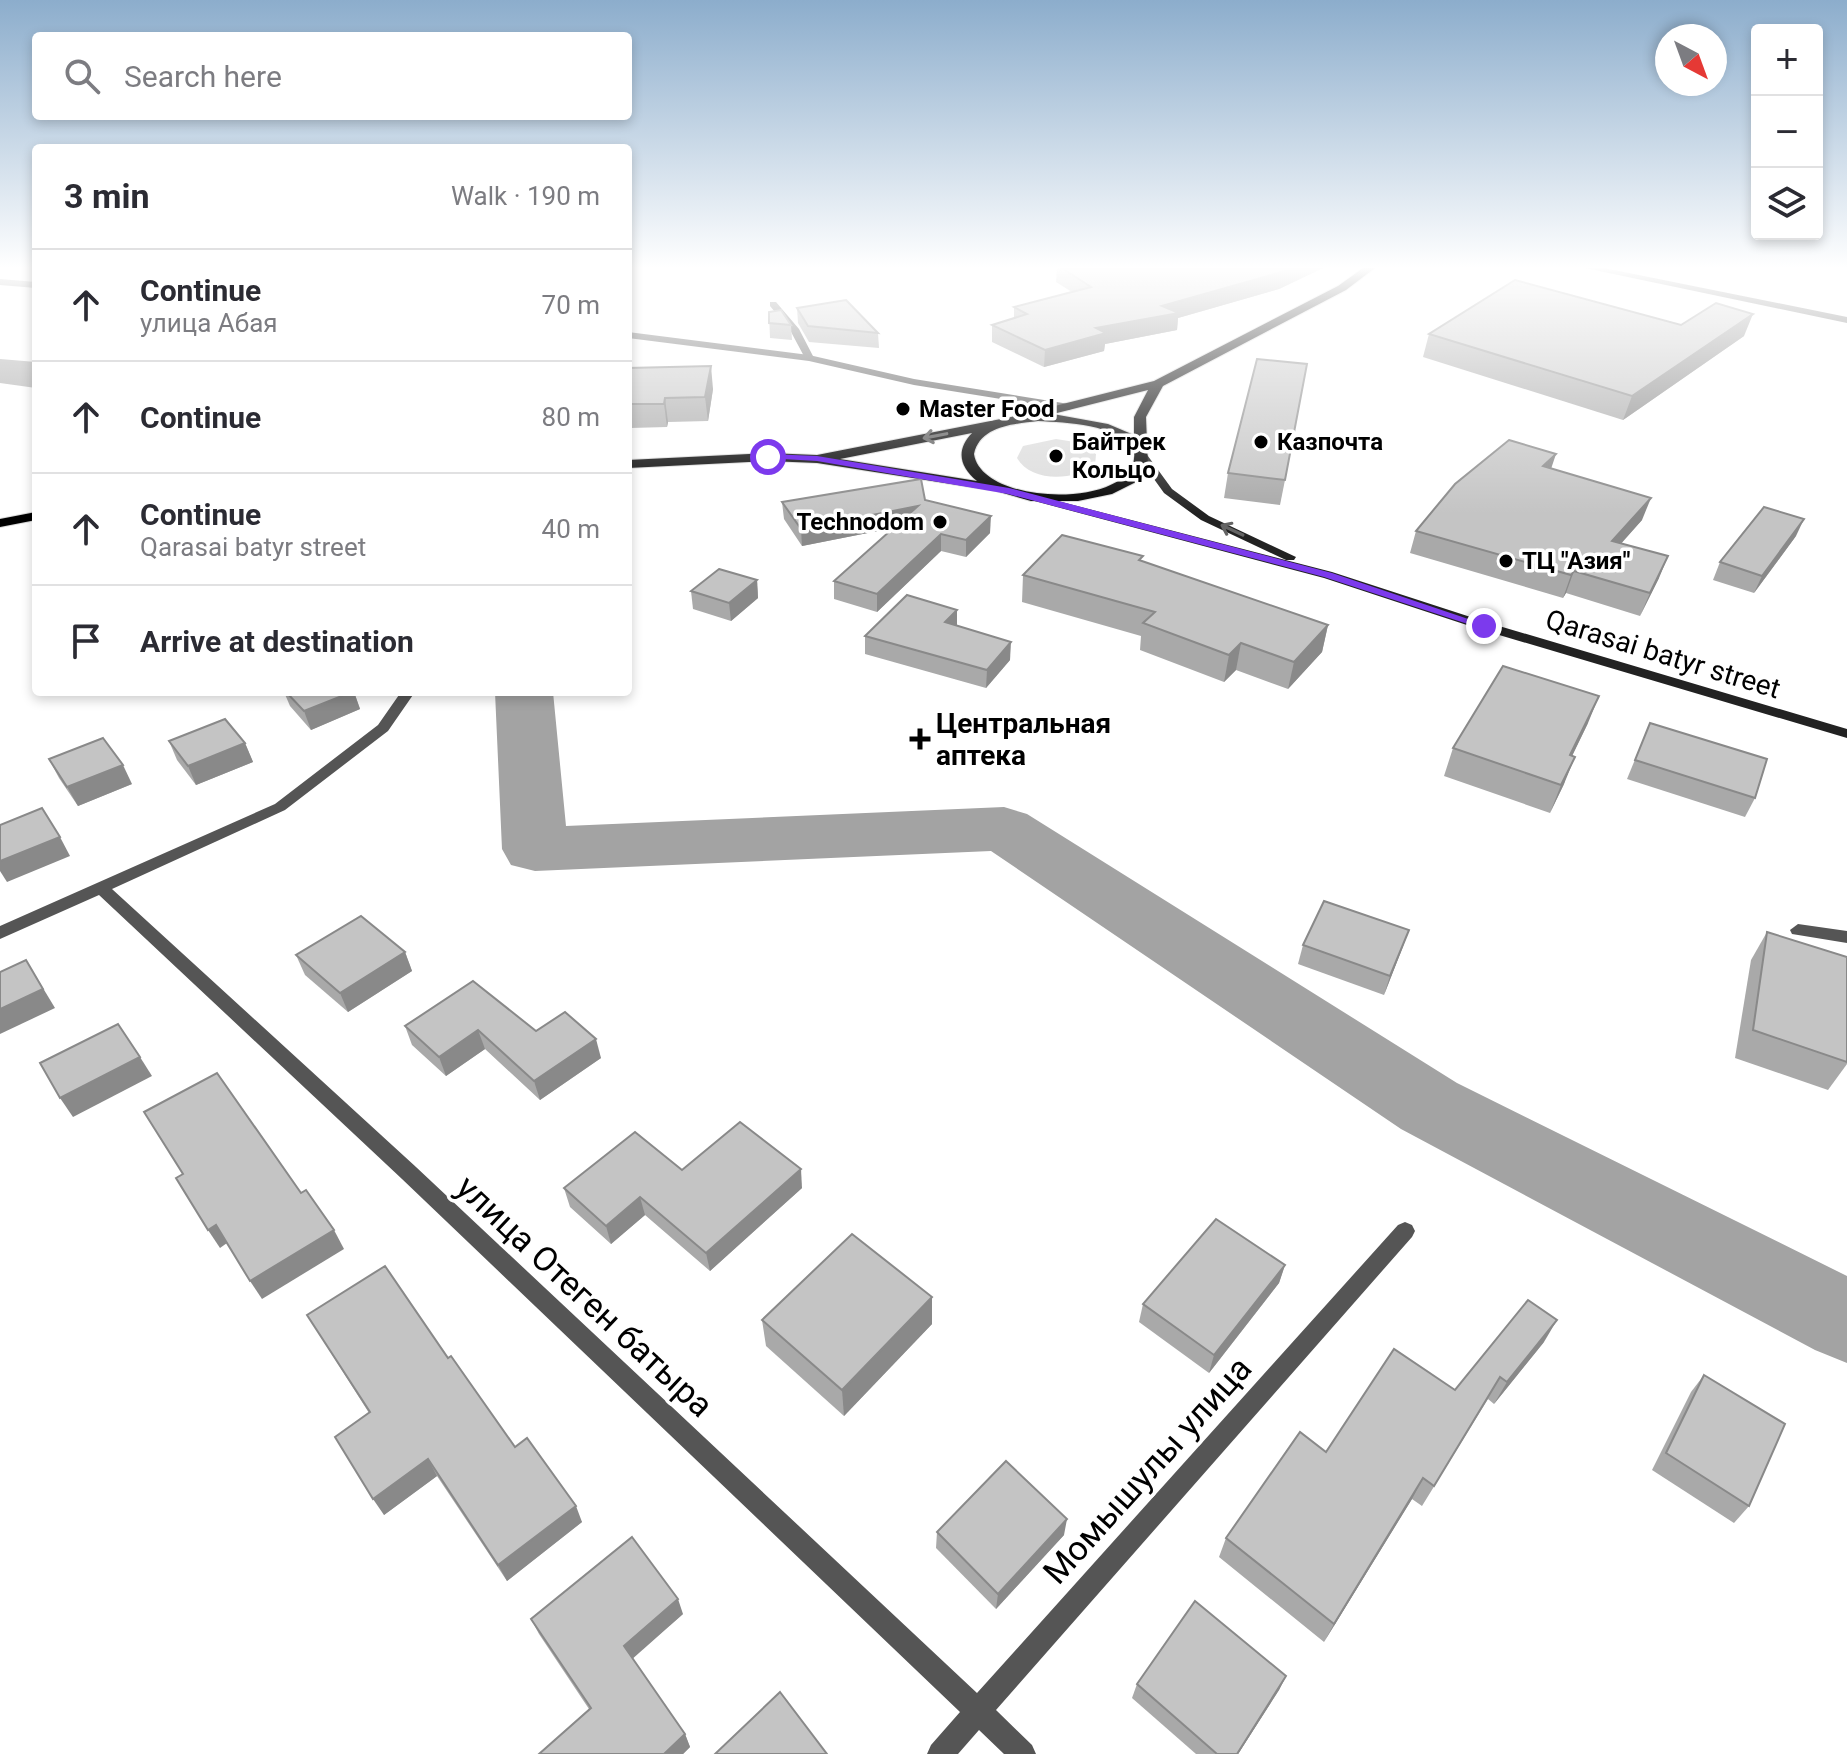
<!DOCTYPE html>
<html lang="en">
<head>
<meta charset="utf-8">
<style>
	:root { --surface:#fff; --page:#f2f2f3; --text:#2b2b33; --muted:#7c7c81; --line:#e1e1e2 }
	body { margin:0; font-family:Roboto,sans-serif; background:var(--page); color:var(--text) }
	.controls { position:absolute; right:24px; top:24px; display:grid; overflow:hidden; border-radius:8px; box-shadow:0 4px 12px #0003 }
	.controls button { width:72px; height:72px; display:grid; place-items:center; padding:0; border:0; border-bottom:2px solid var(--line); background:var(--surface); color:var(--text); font:40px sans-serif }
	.compass { position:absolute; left:1655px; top:24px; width:72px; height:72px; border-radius:50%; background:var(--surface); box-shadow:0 4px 12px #0003; rotate:139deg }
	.stop { position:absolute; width:24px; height:24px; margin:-18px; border:6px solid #7c3aed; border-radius:50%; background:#fff }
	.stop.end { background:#7c3aed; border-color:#fff; box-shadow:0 2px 8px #0008 }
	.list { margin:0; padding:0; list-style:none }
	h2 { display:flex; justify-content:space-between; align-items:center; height:104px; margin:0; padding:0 32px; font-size:34px }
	h2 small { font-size:26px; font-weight:400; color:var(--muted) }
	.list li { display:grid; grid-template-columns:52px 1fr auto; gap:24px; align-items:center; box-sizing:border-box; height:112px; padding:0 32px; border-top:2px solid var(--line) }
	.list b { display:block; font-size:30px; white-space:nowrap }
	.list p { margin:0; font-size:26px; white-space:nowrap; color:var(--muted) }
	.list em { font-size:26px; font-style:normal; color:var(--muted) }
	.icon { flex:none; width:44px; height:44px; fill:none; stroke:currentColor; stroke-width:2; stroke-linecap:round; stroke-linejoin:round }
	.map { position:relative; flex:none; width:1847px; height:1754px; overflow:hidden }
	.search { position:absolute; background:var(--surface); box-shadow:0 4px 12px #0003; left:32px; top:32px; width:600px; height:88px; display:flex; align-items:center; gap:20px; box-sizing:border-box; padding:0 28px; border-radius:8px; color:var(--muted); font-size:30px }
	.panel { position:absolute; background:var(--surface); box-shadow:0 4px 12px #0003; left:32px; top:144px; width:600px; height:552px; border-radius:8px }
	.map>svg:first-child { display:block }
</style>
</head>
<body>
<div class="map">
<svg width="1847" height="1754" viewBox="0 0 1847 1754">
	<rect width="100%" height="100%" fill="#fff"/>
	<!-- green -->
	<path fill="#dcdcdc" d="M1056,439l25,4 15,11 -1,12c-21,14 -64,17 -78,-8l6,-12z"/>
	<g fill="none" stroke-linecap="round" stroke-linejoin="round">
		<!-- river -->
		<g fill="#a3a3a3" fill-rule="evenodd">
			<path d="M0,359l36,3v26l-36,-5z"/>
			<path d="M495,692h58l13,134 438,-19 23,7 430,269 390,193v87l-32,-13 -414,-221 -410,-278 -456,20 -24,-6 -9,-16z"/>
		</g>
		<defs>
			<g id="primary">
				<path d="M1363,268h12l-29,22 -183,96 -17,31 2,50 -12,15 -24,12 -34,7h-47l-35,-10 -179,-28 -49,-2 -140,7v-8l140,-7 49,2 194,-38 143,-36 184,-95zM1148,390l-14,27v18l-26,-11 -55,-10zM1038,421c29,2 78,2 96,30 8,58 -152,57 -160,3 6,-28 40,-30 64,-33zM972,433c-16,17 -13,33 5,48l-137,-22z"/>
				<path d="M36,512v8l-36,7v-8z"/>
			</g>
		</defs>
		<!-- primary casing -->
		<use href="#primary" stroke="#dbdbdb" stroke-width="2"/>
		<!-- lane -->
		<g fill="#555" fill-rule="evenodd">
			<path d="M770,302h6l23,27 15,29 -2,2h-6l-16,-30 -20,-24z"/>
			<path d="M1798,924l49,7v12l-55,-9 -2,-4z"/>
		</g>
		<!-- street -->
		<g fill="#555" fill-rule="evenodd">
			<path d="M1585,268h19l243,49v6z"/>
			<path d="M0,279l36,3v6l-36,-3z"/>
			<path d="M628,332l181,23 105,24 155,25 5,3 -5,3 -155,-25 -105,-24 -181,-23z"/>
			<path d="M401,692h14l-27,39 -103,79 -173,79 304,278 561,526 421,-468 7,-3 7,3 3,6 -3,6 -416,473 36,35 4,9h-32l-25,-24 -21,24h-31l4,-9 29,-33 -558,-533 -303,-284 -99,44v-13l275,-122 103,-79z"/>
		</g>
		<!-- secondary -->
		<g fill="#222" fill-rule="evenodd">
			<path d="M1137,452h8l27,37 37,27 87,41 -2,3h-8l-85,-40 -37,-27 -28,-39z"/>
			<path d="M1027,493l305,79 157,51 358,106v9l-368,-109 -155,-51 -301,-80 -2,-2z"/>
		</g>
		<!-- primary -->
		<use href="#primary" fill="#000" fill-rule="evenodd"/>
	</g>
	<!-- wall -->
	<g fill="#a9a9a9">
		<path d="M1057,268h266l-44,21 -101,29 -1,12 -72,14 -1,7 -60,16 -52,-25v-17l22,-7v-11l58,-15 -16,-10z"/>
		<path d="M797,308l81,25 1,15 -70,-6 -11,-19z"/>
		<path d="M769,312l22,13 1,15 -22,-2z"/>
		<path d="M1681,325l63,11 -121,84 -200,-63 6,-23z"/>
		<path d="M628,368l85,21 -5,32 -40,1 -1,5 -37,1 -2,-5z"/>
		<path d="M1551,468l91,52 -21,23 38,35 -19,38 -74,-23 -3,5 -153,-45 6,-22z"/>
		<path d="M1228,473l57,7 -5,25 -56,-7z"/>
		<path d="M925,500l65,33 -24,24 -25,-6 -64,61 -43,-13v-18l59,-53 -91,18 -18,-27 -2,-17z"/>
		<path d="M1796,536l-42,57 -41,-13 7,-18z"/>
		<path d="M1142,561l186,64 -6,27 -34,37 -52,-19 -12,12 -84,-32 1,-14 -119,-34 1,-27z"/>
		<path d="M757,580l1,18 -27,23 -38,-12 -2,-18z"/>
		<path d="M957,626l53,34 -24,28 -121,-34v-18z"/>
		<path d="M284,692h70l6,17 -49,21 -21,-24z"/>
		<path d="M1588,723l-16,33 -8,28 -14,29 -106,-37 9,-28z"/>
		<path d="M1650,723l105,75 -10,19 -118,-38z"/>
		<path d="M169,741l76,2 8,19 -57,23 -19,-25z"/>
		<path d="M49,759l83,25 -54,22 -19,-28z"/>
		<path d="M1409,930l-25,65 -86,-31 5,-19z"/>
		<path d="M1767,932l80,25v107l-19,26 -93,-32 16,-98z"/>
		<path d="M405,952l7,19 -64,41 -43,-37 -9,-20z"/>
		<path d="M405,1026l131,5 65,27 -61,42 -55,-51 -39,27 -34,-31z"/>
		<path d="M682,1170l120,18 -92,83 -65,-56 -34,29 -41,-37 -6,-19z"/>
		<path d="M1285,1265l-6,18 -70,90 -70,-51 4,-18z"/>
		<path d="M307,1315l141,43 67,89 67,75 -75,59 -70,-105 -53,39 -15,-102z"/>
		<path d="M762,1320l170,4 -88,92 -78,-70z"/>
		<path d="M1544,1342l-50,62 -6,-5 -66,107 -10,-7 -88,143 -105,-85 7,-19 229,-148z"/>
		<path d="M1704,1375l45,131 -15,17 -82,-53 39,-78z"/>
		<path d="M937,1532l127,3 -68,74 -60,-61z"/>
		<path d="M683,1614l-51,44 53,76 5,13 -7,7h-144l50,-45 -50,-75 -8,-15z"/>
		<path d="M1286,1676l-7,14 -41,64h-42l-64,-56 5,-14z"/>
	</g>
	<!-- shaded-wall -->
	<g fill="#898989">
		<path d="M1290,268h33l-44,21 -101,29 -1,12 -72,14 -1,7 -60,16 1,-17 51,-22 66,-22z"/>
		<path d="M1753,314l-9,22 -121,84 9,-24z"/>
		<path d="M711,366l2,23 -5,32 -3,-24z"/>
		<path d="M665,398l3,24 -1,5 -3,-23z"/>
		<path d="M1556,454l-7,21 -6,-9z"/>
		<path d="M1651,498l-9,22 -38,43 8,-22z"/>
		<path d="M918,506v17l-116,23 -1,-17z"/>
		<path d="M991,516l-1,17 -24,24v-17z"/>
		<path d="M1804,519l-8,17 -42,57 8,-17z"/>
		<path d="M941,534v17l-64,61v-18z"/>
		<path d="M1668,556l-9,22 -19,38 10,-23z"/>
		<path d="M1574,571l-8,22 -3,5 8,-23z"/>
		<path d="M757,580l1,18 -27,23 -2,-18z"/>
		<path d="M957,610v17l-12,-5z"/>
		<path d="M1328,625l-6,27 -34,37 6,-27z"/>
		<path d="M1011,642l-1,18 -24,28 1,-18z"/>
		<path d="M1241,643l-5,27 -12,12 5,-27z"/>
		<path d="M352,692h2l6,17 -49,21 -7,-19z"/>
		<path d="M1599,696l-11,27 -29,60 11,-28z"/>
		<path d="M245,743l8,19 -57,23 -8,-19z"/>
		<path d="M1575,757l-11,27 -14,29 11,-28z"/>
		<path d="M123,765l9,19 -54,22 -11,-19z"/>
		<path d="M60,837l10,19 -63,26 -7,-11v-10z"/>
		<path d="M1409,930l-7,19 -18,46 6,-19z"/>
		<path d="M405,952l7,19 -64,41 -8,-19z"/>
		<path d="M26,960l29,48 -55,26v-25z"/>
		<path d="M478,1030l7,19 -39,27 -7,-19z"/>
		<path d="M596,1039l5,19 -61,42 -6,-19z"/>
		<path d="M140,1057l12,19 -79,41 -13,-19z"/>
		<path d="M801,1169l1,19 -92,83 -4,-18z"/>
		<path d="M640,1197l5,18 -34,29 -5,-18z"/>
		<path d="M216,1225l11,18 -7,5 -12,-18z"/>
		<path d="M334,1230l10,19 -82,50 -12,-18z"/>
		<path d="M1285,1265l-6,18 -70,90 5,-18z"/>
		<path d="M932,1297v27l-88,92 -2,-26z"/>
		<path d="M1557,1320l-13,22 -50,62 13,-22z"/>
		<path d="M428,1459l9,17 -53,39 -11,-16z"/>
		<path d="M1423,1478l-11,21 -88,143 10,-18z"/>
		<path d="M576,1506l6,16 -75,59 -9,-16z"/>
		<path d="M1067,1519l-3,16 -68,74 2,-15z"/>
		<path d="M678,1599l5,15 -53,47 -6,-15z"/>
		<path d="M1286,1676l-7,14 -41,64h-1z"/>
		<path d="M685,1734l5,13 -7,7h-19z"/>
	</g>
	<!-- building -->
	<g fill="#c4c4c4" stroke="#898989" stroke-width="2">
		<path d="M1062,268h228l-8,4 -120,34 17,7 -83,15 10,5 -61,17 -53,-25 35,-11 -13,-7 77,-20z"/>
		<path d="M1515,280l166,45 35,-22 37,11 -121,82 -203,-62z"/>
		<path d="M846,300l32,33 -70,-7 -11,-18z"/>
		<path d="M781,310l10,15 -22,-2v-11z"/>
		<path d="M1257,359l50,5 -22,116 -57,-7z"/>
		<path d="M711,366l-6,31 -40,1 -1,6h-36v-36z"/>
		<path d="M1509,440l47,14 -13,12 108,32 -39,43 56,15 -18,37 -76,-22 -3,4 -155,-44 39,-47z"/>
		<path d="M921,479l4,21 66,16 -25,24 -25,-6 -64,60 -43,-13 84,-75 -117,23 -19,-27z"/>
		<path d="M1764,507l40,12 -42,57 -42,-14z"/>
		<path d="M1062,535l81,21 -4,4 189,65 -34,37 -53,-19 -12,12 -86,-32 12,-11 -132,-37z"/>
		<path d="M719,569l38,11 -28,23 -38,-12z"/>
		<path d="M907,595l50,15 -12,12 66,20 -24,28 -122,-34z"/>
		<path d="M1503,666l96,30 -29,59 5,2 -14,28 -108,-37z"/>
		<path d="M286,692h66l-48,19z"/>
		<path d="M225,719l20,24 -57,23 -19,-25z"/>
		<path d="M1650,723l117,36 -12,39 -120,-38z"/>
		<path d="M103,738l20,27 -56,22 -18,-28z"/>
		<path d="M42,808l18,29 -60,24v-36z"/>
		<path d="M1324,901l85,29 -19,46 -87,-31z"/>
		<path d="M361,916l44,36 -65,41 -44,-38z"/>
		<path d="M1767,932l80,25v105l-94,-32z"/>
		<path d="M26,960l17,29 -43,20v-37z"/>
		<path d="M473,981l63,50 29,-19 31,27 -62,42 -56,-51 -39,27 -34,-31z"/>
		<path d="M118,1024l22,33 -80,41 -20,-35z"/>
		<path d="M217,1073l84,120 5,-3 28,40 -84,51 -34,-56 -8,5 -32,-52 7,-4 -39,-62z"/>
		<path d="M740,1122l61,47 -95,84 -66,-56 -34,29 -42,-38 71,-56 47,38z"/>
		<path d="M1216,1219l69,46 -71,90 -71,-51z"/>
		<path d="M852,1234l80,63 -90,93 -80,-70z"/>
		<path d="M385,1266l63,92 3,-2 64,91 12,-9 49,68 -78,59 -70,-106 -55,40 -38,-62 35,-25 -63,-97z"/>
		<path d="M1528,1300l29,20 -50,62 -7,-5 -66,109 -11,-8 -89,146 -108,-86 74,-106 26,20 68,-103 61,41z"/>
		<path d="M1704,1375l81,49 -36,82 -83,-53z"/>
		<path d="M1006,1461l61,58 -69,75 -61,-62z"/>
		<path d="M632,1537l46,62 -54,47 61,88 -21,20h-125l52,-46 -60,-89z"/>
		<path d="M1195,1601l91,75 -49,78h-20l-80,-70z"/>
		<path d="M780,1692l47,62h-112z"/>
	</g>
	<!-- one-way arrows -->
	<defs><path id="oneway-shaft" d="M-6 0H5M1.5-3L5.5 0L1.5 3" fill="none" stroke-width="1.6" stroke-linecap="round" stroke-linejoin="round" transform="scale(2)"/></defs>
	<use stroke="#595959" href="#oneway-shaft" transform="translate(935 436) rotate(169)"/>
	<use stroke="#646464" href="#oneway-shaft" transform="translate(1232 530) rotate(-155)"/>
	<!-- sky -->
	<linearGradient id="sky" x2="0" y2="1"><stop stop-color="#8cadcc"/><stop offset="0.52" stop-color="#fff"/><stop offset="1" stop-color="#fff" stop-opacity="0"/></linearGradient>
	<rect width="1847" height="514" fill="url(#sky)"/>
	<!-- route -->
	<path fill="#7c3aed" d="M768,454l49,2 192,32 323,85 157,53 -9,2 -156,-51 -316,-83 -191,-33 -52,-3z"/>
	<!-- markers -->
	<g fill="#000" stroke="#fff" stroke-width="3">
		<circle cx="903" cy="409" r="8"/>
		<circle cx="1261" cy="442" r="8"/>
		<circle cx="1056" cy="456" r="8"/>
		<circle cx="940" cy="522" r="8"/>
		<circle cx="1506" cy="561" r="8"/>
		<path d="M916 727h8v8h8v8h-8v8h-8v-8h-8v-8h8z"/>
	</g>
	<g text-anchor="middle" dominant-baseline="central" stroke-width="7" stroke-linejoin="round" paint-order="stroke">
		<!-- far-poi labels -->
		<g font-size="24" font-weight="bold" fill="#000" stroke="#fff" text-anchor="start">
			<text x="919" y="409">Master Food</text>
			<text x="1072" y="442">Байтрек<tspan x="1072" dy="28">Кольцо</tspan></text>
			<text x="1277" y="442">Казпочта</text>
			<text x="924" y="522" text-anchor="end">Technodom</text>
			<text x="1522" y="561">ТЦ "Азия"</text>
		</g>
		<!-- street labels -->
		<g font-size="28" fill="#000" stroke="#fff">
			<text transform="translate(1663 654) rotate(17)">Qarasai batyr street</text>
		</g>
		<!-- poi labels -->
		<g font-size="28" font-weight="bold" fill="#000" stroke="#fff" text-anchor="start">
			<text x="936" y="723">Центральная<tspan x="936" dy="32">аптека</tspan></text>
		</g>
		<!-- near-street labels -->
		<g font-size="34" fill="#000" stroke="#fff">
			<text transform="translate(585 1296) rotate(43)">улица Отеген батыра</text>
			<text transform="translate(1147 1470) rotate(-48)">Момышулы улица</text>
		</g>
	</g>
</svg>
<div class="controls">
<button>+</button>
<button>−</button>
<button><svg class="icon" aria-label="layers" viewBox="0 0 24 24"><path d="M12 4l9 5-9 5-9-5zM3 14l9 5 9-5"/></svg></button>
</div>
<svg class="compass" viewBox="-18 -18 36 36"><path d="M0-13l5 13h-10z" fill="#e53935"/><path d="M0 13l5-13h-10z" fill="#7c7c81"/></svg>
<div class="stop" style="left:768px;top:457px"></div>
<div class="stop end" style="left:1484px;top:626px"></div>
<div class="search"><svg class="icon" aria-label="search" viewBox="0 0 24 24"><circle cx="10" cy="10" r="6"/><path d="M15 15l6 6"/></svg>Search here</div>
<section class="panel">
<h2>3 min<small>Walk · 190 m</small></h2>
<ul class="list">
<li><svg class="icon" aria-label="ahead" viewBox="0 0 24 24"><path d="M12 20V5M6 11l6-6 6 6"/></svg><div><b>Continue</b><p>улица Абая</p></div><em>70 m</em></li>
<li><svg class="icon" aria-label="ahead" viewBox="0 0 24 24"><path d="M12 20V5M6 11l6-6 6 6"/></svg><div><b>Continue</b></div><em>80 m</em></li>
<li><svg class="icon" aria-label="ahead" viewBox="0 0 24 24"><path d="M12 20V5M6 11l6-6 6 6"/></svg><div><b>Continue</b><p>Qarasai batyr street</p></div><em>40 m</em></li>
<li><svg class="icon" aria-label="arrive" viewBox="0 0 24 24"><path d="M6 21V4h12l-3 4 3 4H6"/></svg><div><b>Arrive at destination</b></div></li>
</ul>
</section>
</div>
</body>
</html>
